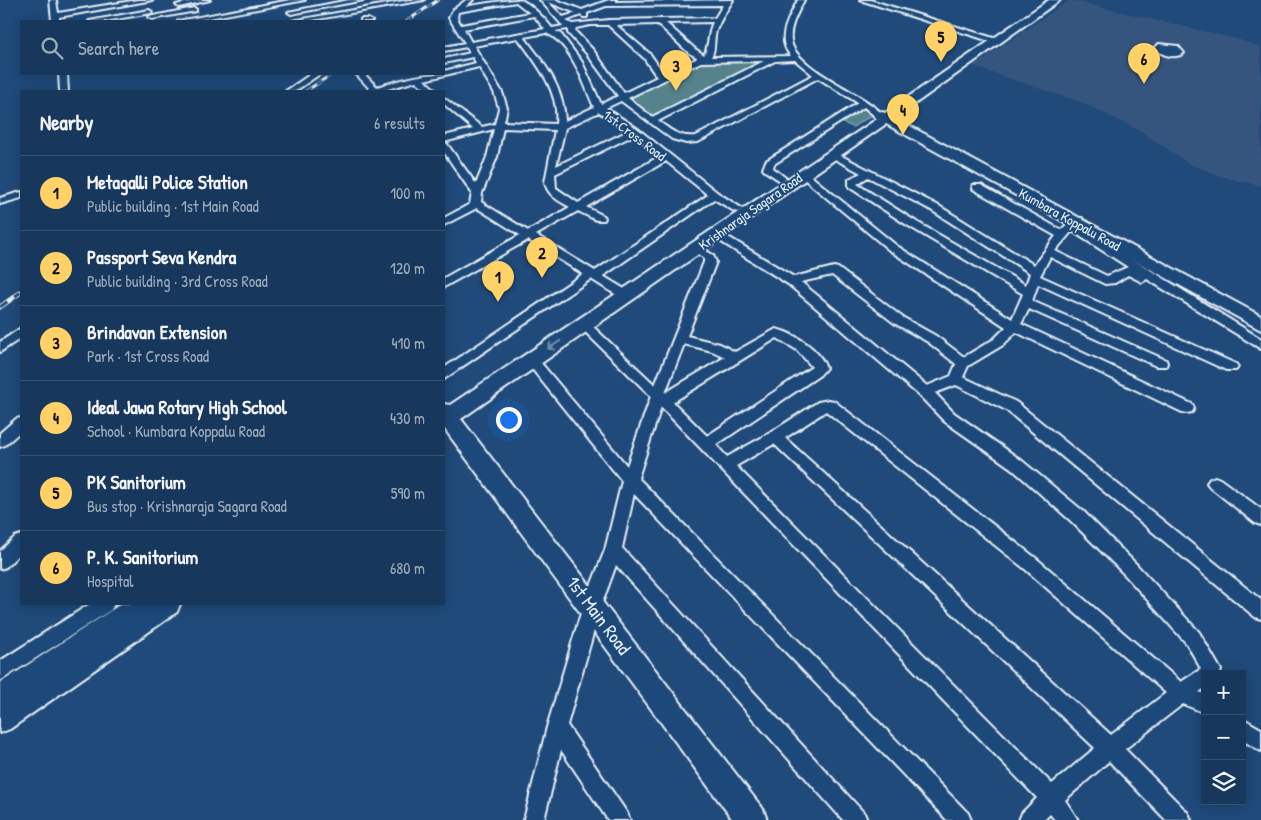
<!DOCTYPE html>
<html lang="en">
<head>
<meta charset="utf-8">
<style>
	:root { --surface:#17385c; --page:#244365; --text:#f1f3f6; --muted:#9eacbb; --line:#365272; --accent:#ffd166 }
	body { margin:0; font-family:"Patrick Hand",sans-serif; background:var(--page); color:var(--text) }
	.controls { position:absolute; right:15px; bottom:15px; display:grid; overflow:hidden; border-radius:0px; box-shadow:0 2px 12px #0003 }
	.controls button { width:45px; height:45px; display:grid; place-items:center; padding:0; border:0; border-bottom:1px solid var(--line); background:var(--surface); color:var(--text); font:25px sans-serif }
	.you { position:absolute; left:508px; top:419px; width:18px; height:18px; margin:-12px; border:4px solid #fff; border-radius:50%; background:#1a73e8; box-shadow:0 0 0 8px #1a73e833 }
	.badge { display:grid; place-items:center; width:32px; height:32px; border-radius:50%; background:var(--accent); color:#111; font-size:16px; font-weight:700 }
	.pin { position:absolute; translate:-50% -41px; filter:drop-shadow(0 1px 2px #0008) }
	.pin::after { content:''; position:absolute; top:26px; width:18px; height:15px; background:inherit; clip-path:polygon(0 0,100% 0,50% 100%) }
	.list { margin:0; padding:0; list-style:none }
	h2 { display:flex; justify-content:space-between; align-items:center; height:65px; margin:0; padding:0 20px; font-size:21px }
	h2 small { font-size:16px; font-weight:400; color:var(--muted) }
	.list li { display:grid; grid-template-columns:32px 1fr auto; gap:15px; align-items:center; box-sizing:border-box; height:75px; padding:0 20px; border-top:1px solid var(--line) }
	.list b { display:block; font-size:19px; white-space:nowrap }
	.list p { margin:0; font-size:16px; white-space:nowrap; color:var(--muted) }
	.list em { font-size:16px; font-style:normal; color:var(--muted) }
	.icon { flex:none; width:28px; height:28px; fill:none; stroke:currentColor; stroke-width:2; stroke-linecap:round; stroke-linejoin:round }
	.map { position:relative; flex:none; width:1261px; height:820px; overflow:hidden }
	.search { position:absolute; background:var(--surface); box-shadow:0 2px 12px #0003; left:20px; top:20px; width:425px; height:55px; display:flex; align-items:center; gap:12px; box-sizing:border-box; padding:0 18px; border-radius:0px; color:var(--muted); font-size:19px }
	.panel { position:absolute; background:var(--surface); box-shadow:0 2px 12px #0003; left:20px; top:90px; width:425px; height:515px; border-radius:0px }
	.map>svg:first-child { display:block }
</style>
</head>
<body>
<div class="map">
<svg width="1261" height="820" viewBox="0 0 1261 820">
	<rect width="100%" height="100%" fill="#1f4a7a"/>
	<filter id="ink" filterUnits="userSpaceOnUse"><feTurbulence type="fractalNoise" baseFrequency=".02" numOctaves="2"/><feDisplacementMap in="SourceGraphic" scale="10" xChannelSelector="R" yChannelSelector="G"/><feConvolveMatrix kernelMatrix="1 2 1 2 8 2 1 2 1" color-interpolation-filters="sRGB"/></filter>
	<g filter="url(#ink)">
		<!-- built -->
		<path fill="#34547e" d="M1070,0l167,39 24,8v139l-38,-9 -35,-14 -46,-31 -59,-29 -111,-37z"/>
		<!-- green -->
		<g fill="#54828b" stroke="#9ebac2">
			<path d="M769,59l-118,59 -25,-18 77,-38z"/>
			<path d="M860,107l14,7 -21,13 -15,-6z"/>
		</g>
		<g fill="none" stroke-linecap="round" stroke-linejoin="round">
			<defs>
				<g id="street">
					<path d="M50,0h6l2,13 80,-13h15l-94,17v4h-7z"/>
					<path d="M196,0h14l-31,7 -3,-2z"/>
					<path d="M290,0h15l-112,21h-15z"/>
					<path d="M349,0h15l-73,14 -3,-2z"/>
					<path d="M409,0h15l-117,21h-15z"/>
					<path d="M466,0h7l-8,7c17,-3 38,-7 55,-7 9,2 26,20 32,28l11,-2 -23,-26h16l26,10 27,-10h7v2l117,-2c-6,10 -13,20 -17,31 -3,10 0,18 -5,26l80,-1c-16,-17 -2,-38 7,-56h6c-6,12 -15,27 -13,40 2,28 75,54 92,75l-7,2 -12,-10 -90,57 -1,4 14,11 -5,3 -17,-11 -2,-2 3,-8 92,-58 -40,-25 -120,64 -12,1 -14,-4 -51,-38 -15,7 32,21 80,64 25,16 -5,3 -4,-1 -20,-12 -111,77 28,17 2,3 -2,3h-8l-32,-20 -147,100v-11l139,-94 -55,-34 -84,47v-9l76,-43 -43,-27 -33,17v-7l26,-14 2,-11 -28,-41v-9l3,1 29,40 11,-27 7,-28 -50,13v-6l29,-7 -29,-25v-6l38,29 13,-3 4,-16 -5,-16 -15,-25 -55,13 13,11h-9l-12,-10 -35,10h-14l3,-2 -14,-15h8l13,13c22,-7 44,-13 67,-13v-3l32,-8 -3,-6 -29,6v-4l26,-6 -3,-6 -23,4v-4l21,-4 -16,-25 4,-8zM516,2l14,11 -69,12 -4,-7 1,-6zM548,2l28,11 -13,4zM723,5l-8,13 -106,2 -37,4 -6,-3 15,-6 2,2h4v-4l19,-7zM534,16l11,13 -74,13 -7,-13zM713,22c-5,10 -4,26 -9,33l-9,-6 -29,-26zM658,24l31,29 8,4 -1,2 -32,15 -14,-20 -34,-29zM590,25h18l36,33 13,19 -33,16 -31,-43 -18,-19 1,-3zM568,29v4l19,21 31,42 -17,8 -19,-42 -22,-29 -5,-2zM546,33c25,10 38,51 48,74l-29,14c-1,-34 -21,-58 -41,-84zM518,38c18,25 42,53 38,86l-52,-2 3,-14 -5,-16 -28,-46zM795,60l18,15 -117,61c-17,2 -25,-6 -38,-15l117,-60zM764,61l-112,56 -24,-19 73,-36zM599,112l29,19 -72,35 9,-38zM503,128l52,2 -10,52c2,13 14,19 25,25l-42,24 -47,-29 1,-9 15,-36zM634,135l26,21 -82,47 -22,-15 -1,-14zM666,161l42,34 -113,76 -59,-36 42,-24 18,9h8l1,-2 -1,-2 -18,-9z"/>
					<path d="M860,0h10l133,41 -7,2z"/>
					<path d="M194,8l2,1v2l-44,8 -4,-2z"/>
					<path d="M149,10l3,2 -1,1 -46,8h-16z"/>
					<path d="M361,19h7l4,2h-11z"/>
					<path d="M1159,44l19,2 6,7c-9,6 -22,3 -29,-5z"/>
					<path d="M59,74h8l1,17h-8z"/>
					<path d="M311,74h9l-25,17h-9z"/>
					<path d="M832,151l107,55 95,59 22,-29 -83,-47v-4h8l80,45 13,-12h8l1,2 -5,5 183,114v10l-114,-70 -5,3 -14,-7 -13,8 -10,1 -55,-27 -10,19 196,88 2,3 -2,3h-10l-188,-86 -6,17 134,59 1,3 -1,3h-10l-127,-57 -8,15 171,80 2,4 -2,4 -5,1 -5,-1 -166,-80 -13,13 -35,21 -5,11 53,25 245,198v19l-6,-2 -249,-207 -50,-25 -21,8 19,20 67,47 62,51 54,54 62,67 22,38 -1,4h-15v14l-6,4 6,2v19l-22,-9 -58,45 63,64 3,7h-25l-57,-59 -44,39 13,20h-23l-5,-6 -6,6h-25l3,-7 15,-15 -376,-391 -23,71 330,335 3,7h-24l-313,-326 -12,54 242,265 3,7h-24l-227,-255 -15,41 -34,119 60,88 3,7h-22l-47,-70 -17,70h-20l23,-93 36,-121 22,-56 17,-69 -97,-121 1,-3h10l91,109 24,-70 -73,-71 2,-3h8l67,63 49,-123v-4l-13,-10 5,-3 17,10 3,7 -29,74 33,8 15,8 41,-23c19,5 43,19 50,39l-6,7 -104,70 11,12 43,-24 48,-31 11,-2 5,1 203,158 144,123 20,-13 -14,-25 -62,-69 -54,-54 -60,-53 -67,-47 -24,-25 -132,-112 -76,-48 -1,-2 1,-2h8l74,45 40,-10 4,1 64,49 34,19 28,21 30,-18 12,-12 -117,-77 -91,-76 5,-3 3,1 91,74 115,73 11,-25 -116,-69 -58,-38v-8l12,-6 -32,-17v-4zM868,177l63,33 99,63 -4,12 -111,-64 -58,-37zM1072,231l56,36 -21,9 -52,-25zM832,275l62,48 34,19 28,22 -5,12 -24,10 -126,-104zM777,338l20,12 15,17 -105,69 -34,-34zM684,344l28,7 13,6 -60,36zM826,411l199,158 141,124 -55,42 -326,-297zM774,444l321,304 -43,36 -316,-318z"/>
					<path d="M21,192v6l-21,6v-6z"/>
					<path d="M21,328v10l-21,14v-10z"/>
					<path d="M21,418v13l-16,14 -5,2v-14l16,-14z"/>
					<path d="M1215,477l5,2 41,30v16l-6,-2 -45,-36 -3,-4 3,-4z"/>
					<path d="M21,535v17l-15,15 -6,2v-18l15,-14z"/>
					<path d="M90,604h24l-3,6 -111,71v-20z"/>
					<path d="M1242,718l19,11v22l-19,-11z"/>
				</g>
				<g id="secondary">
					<path d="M1049,0h11l-165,118 366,198v14l-375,-206 -425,295 302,390 4,11h-34l-289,-392v-24l6,1 427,-286 -4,-4 2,-3 4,-1 6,2z"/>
					<path d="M121,604h59l-3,8 -167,117 -10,4v-50z"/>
				</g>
			</defs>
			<!-- street casing -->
			<use href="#street" stroke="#e8f1f8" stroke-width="4"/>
			<!-- secondary casing -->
			<use href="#secondary" stroke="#e8f1f8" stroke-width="4"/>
			<!-- street -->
			<use href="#street" fill="#1f4a7a" fill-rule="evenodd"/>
			<!-- secondary -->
			<use href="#secondary" fill="#1f4a7a" fill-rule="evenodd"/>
			<defs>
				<g id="rail-far1">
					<path d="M407,21l31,-21"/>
					<path d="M306,91l26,-17"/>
				</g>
				<path id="rail" d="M0,307l21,-15"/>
			</defs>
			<!-- rail-far1 casing -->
			<use href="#rail-far1" stroke="#e8f1f8" stroke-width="3"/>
			<!-- rail casing -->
			<use href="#rail" stroke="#e8f1f8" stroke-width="5"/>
			<!-- rail-far1 -->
			<use href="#rail-far1" stroke="#1f4a7a" stroke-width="2" stroke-dasharray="6" stroke-linecap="butt"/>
			<!-- rail -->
			<use href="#rail" stroke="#1f4a7a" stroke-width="3" stroke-dasharray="9" stroke-linecap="butt"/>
		</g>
		<!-- one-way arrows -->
		<defs><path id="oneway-shaft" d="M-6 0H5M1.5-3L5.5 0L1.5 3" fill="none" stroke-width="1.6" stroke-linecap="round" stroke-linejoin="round" transform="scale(1.25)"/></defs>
		<use stroke="#6f8dac" href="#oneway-shaft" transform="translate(554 345) rotate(147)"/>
	</g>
	<g text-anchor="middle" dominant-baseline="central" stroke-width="4" stroke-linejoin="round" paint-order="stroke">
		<!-- far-street labels -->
		<g font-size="14" fill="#e8f1f8" stroke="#1f4a7a">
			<text transform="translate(635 135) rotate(37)">1st Cross Road</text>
			<text transform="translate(750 211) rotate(-35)">Krishnaraja Sagara Road</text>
			<text transform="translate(1070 219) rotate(29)">Kumbara Koppalu Road</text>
		</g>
		<!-- near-street labels -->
		<g font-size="19" fill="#e8f1f8" stroke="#1f4a7a">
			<text transform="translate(599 615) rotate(53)">1st Main Road</text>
		</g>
	</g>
</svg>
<div class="controls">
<button>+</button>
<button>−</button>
<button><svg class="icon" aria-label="layers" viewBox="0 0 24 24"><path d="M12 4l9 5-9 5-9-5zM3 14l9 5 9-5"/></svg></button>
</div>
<div class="you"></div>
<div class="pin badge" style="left:498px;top:302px">1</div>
<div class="pin badge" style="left:542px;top:278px">2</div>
<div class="pin badge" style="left:676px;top:91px">3</div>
<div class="pin badge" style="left:903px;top:135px">4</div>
<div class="pin badge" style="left:941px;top:62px">5</div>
<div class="pin badge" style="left:1144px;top:84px">6</div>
<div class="search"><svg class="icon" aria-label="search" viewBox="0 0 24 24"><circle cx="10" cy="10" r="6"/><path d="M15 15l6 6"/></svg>Search here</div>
<section class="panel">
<h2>Nearby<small>6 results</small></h2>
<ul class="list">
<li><span class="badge">1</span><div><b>Metagalli Police Station</b><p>Public building · 1st Main Road</p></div><em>100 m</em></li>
<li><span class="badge">2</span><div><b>Passport Seva Kendra</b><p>Public building · 3rd Cross Road</p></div><em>120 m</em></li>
<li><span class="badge">3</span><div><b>Brindavan Extension</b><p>Park · 1st Cross Road</p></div><em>410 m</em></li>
<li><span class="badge">4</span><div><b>Ideal Jawa Rotary High School</b><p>School · Kumbara Koppalu Road</p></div><em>430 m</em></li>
<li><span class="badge">5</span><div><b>PK Sanitorium</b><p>Bus stop · Krishnaraja Sagara Road</p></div><em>590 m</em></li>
<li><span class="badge">6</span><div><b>P. K. Sanitorium</b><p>Hospital</p></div><em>680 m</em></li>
</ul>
</section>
</div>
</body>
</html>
